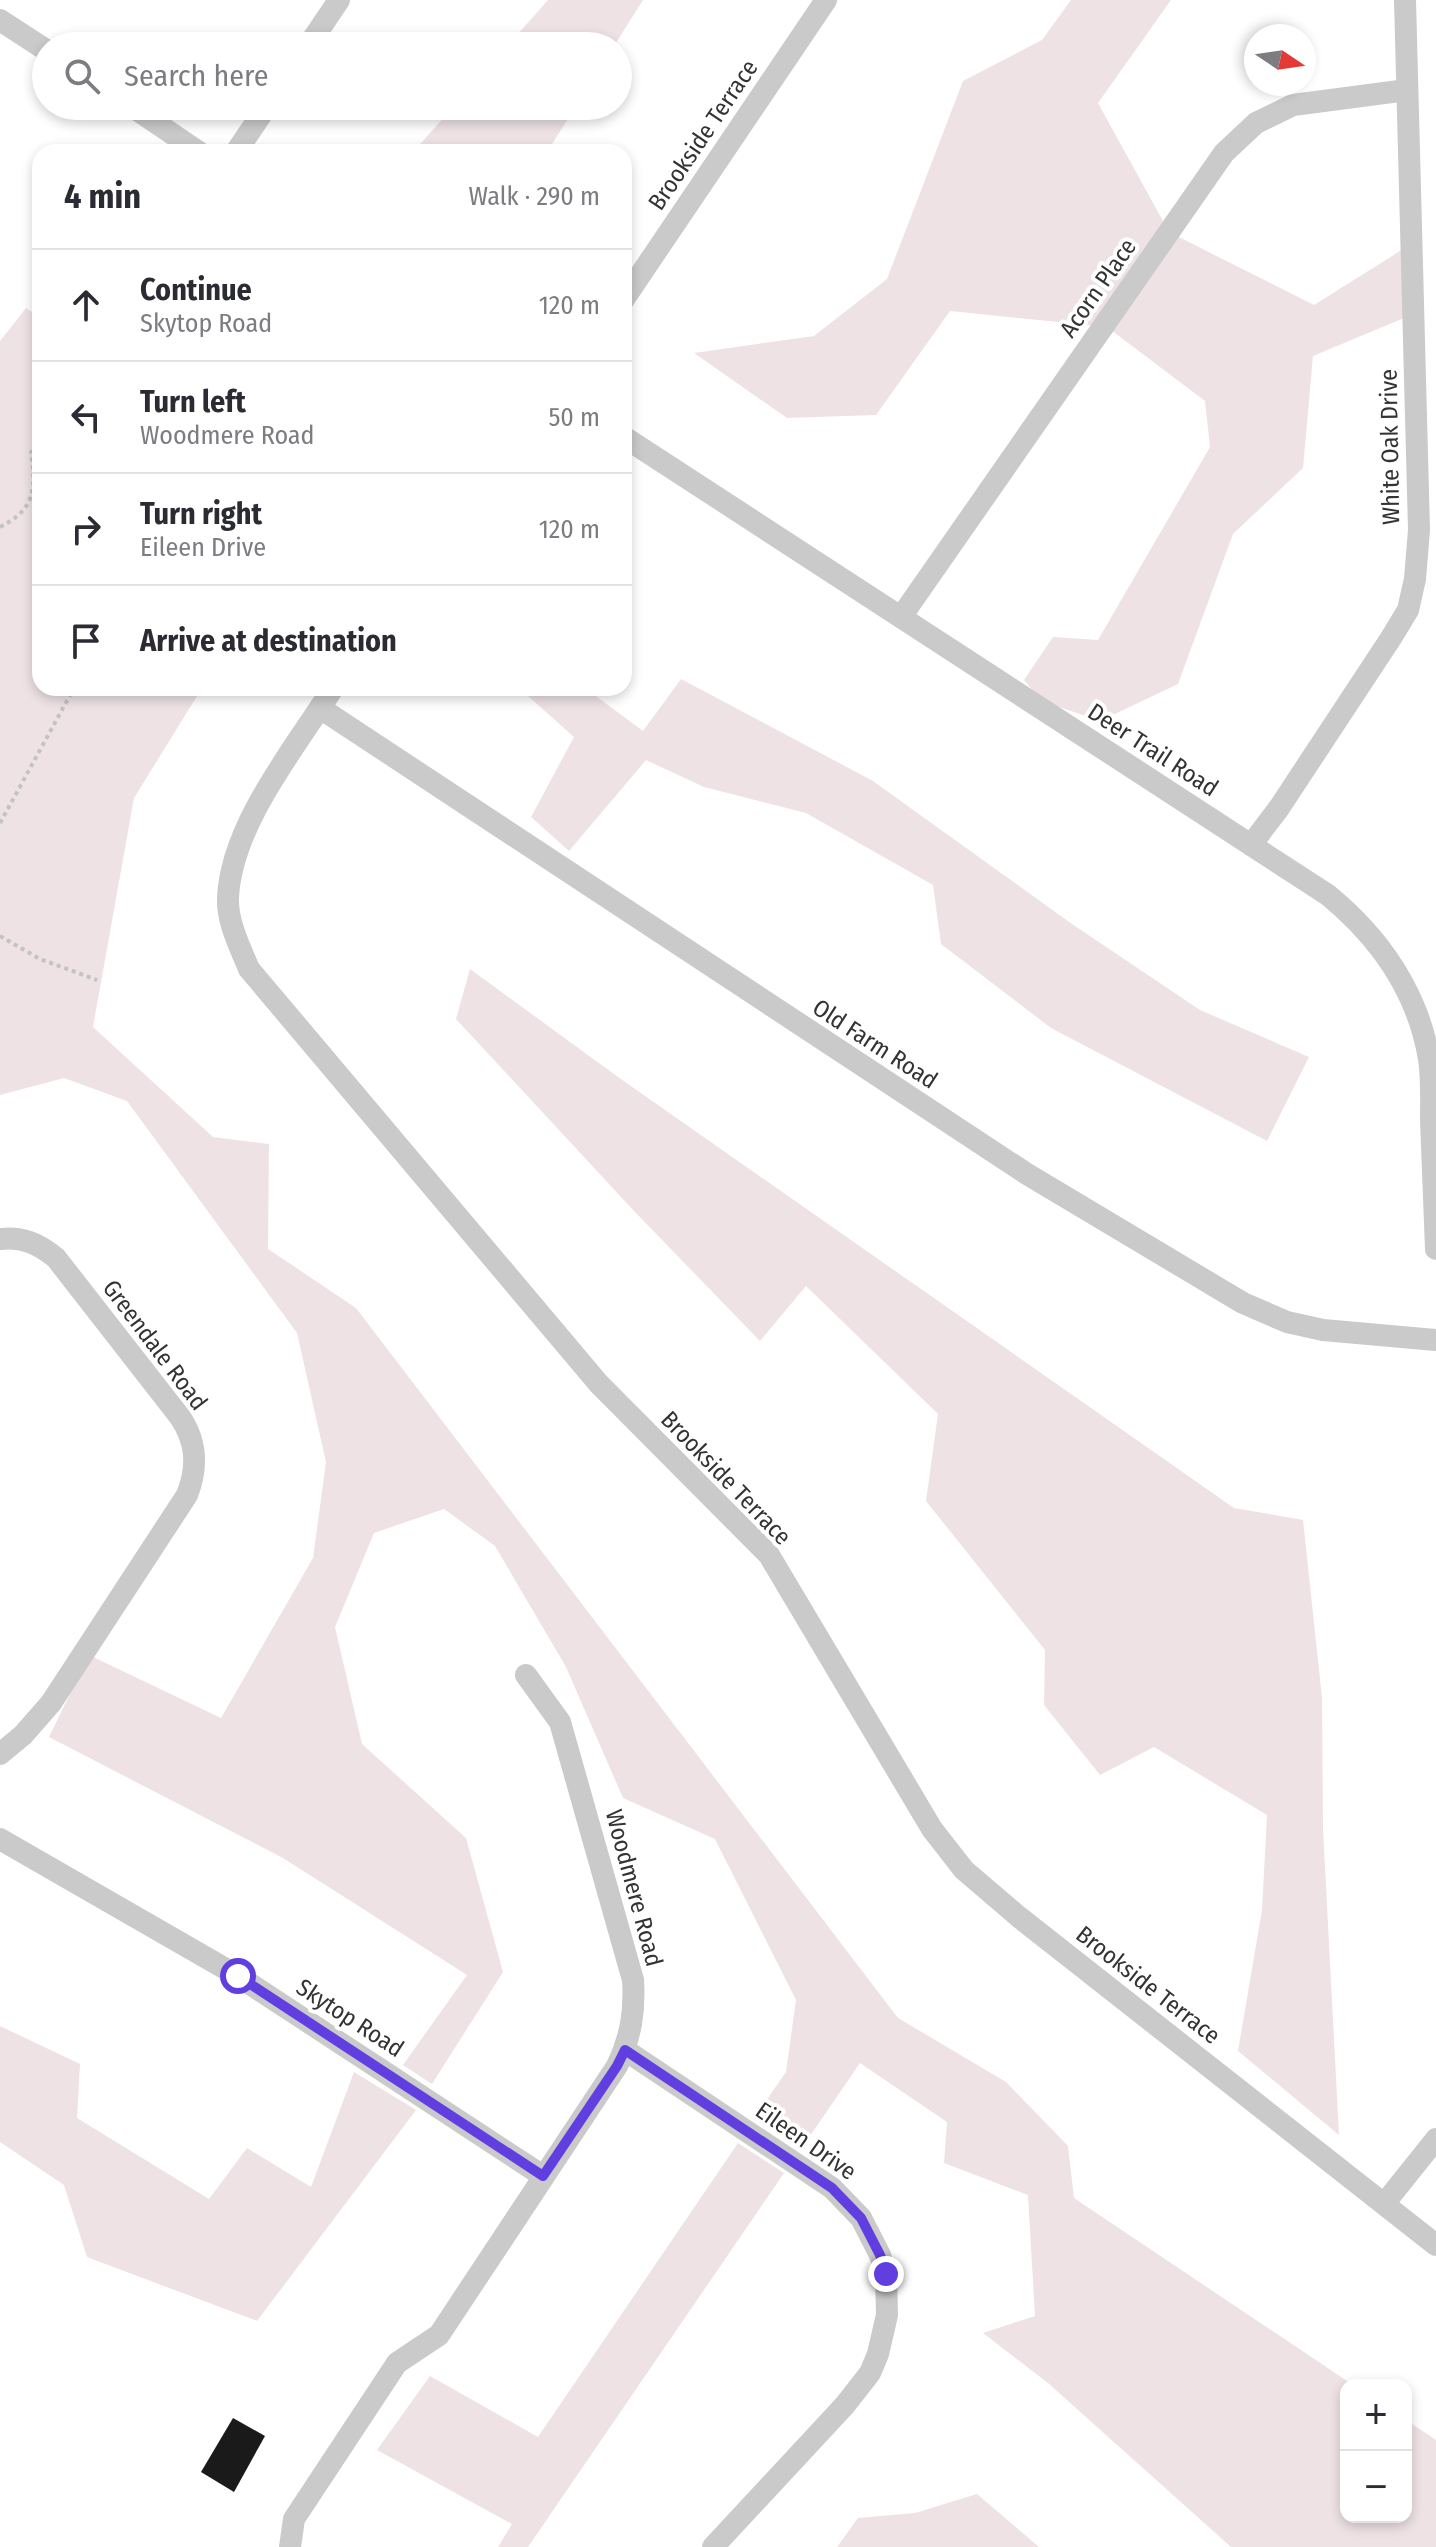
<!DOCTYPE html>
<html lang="en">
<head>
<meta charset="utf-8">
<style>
	:root { --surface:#fff; --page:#f7f7f7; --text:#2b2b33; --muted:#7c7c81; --line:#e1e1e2 }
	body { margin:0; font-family:"Fira Sans Condensed",sans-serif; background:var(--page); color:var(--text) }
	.controls { position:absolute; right:24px; bottom:24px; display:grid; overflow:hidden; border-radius:16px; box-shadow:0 4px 12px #0003 }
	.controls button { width:72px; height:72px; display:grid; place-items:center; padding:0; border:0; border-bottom:2px solid var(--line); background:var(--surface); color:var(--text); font:40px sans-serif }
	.compass { position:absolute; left:1244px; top:24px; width:72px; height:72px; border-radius:50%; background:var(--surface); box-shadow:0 4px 12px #0003; rotate:103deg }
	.stop { position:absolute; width:24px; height:24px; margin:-18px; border:6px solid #613ee0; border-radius:50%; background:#fff }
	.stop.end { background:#613ee0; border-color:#fff; box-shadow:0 2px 8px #0008 }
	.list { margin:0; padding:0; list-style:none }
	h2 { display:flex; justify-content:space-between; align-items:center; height:104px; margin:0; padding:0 32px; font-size:34px }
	h2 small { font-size:26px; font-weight:400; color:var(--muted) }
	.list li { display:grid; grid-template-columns:52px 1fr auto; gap:24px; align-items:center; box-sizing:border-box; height:112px; padding:0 32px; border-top:2px solid var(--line) }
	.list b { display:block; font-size:30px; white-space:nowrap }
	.list p { margin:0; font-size:26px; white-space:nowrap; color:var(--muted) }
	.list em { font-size:26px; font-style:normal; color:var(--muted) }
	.icon { flex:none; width:44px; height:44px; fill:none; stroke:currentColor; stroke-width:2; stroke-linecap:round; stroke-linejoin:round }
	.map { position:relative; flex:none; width:1436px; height:2547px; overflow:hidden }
	.search { position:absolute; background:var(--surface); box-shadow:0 4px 12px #0003; left:32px; top:32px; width:600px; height:88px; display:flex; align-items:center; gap:20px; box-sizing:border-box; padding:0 28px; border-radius:44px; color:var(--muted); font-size:30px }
	.panel { position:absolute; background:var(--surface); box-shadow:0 4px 12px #0003; left:32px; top:144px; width:600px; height:552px; border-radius:24px }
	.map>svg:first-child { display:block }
</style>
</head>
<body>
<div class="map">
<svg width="1436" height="2547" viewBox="0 0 1436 2547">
	<rect width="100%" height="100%" fill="#fff"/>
	<!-- green -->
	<g fill="#eee2e5">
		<path d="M548,0h95l-29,46h-107z"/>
		<path d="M1071,0h100l-73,103 71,129 145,73 94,-59 1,70 -96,40 -10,112 -70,66 -55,150 -78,37 -58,-20 -18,-21 29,-43 45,3 112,-193 -5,-46 -98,-74 -157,-16 -74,104 -89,3 -93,-65 120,-17 73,-57 76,-198 79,-41z"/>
		<path d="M454,106h122l-29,46h-134z"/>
		<path d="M26,308l14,9v371h162l-68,110 -41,229 120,110 56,7 -1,105 88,59 542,710 108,64 62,64 6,52 279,187h-7v132h60v-97l30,20v107h-205l-183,-164 -65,-50 52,-17 -7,-121 -84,-32 3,-41 -87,-59 -59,86 -44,-35 29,-42 10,-72 -81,-161 -92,-41 -57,-131 -71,-121 -51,-37 -70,24 -39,94 27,117 104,94 37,134 -71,112 -29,-19 64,-90 -184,-117 -234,-121 40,-82 132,63 92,-160 13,-96 -29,-129 -170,-232 -63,-23 -64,17v-754z"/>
		<path d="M681,679l192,102 199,143 128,86 109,47 -42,84 -216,-113 -110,-84 -8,-59 -127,-72 -102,-26 -58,-27 -77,91 -38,-34 43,-80 -55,-49h66l58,43z"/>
		<path d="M470,969l148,108 616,431 69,12 19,178 1,131 16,306 -101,-84 24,-141 5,-95 -113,-68 -54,28 -56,-70 1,-55 -119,-149 12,-87 -132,-128 -46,55 -126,-130 -178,-192z"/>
		<path d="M0,2026l80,38 -3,54 132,81 38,-51 64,39 43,-115 62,38 -159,211 -170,-64 -23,-72 -64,-43z"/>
		<path d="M738,2143l46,30 -256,374h-30l14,-23 -135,-74 53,-74 108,61z"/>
		<path d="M977,2494l62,53h-202l21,-29 57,-5z"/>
	</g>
	<!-- building -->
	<path fill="#1a1a1a" d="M233,2418l32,18 -31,56 -33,-20z"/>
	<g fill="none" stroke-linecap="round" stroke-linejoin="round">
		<!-- path -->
		<g stroke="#c3c3c3" stroke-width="4" stroke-dasharray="4 4" stroke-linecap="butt">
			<path d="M0,527c36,-18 36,-39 31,-75l9,-4"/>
			<path d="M0,823l74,-135"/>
			<path d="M0,936l40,23 57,21"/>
		</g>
		<!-- minor -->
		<g stroke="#cacaca" stroke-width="22">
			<path d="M0,20l46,30"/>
			<path d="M308,46l31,-46"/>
			<path d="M131,106l68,46"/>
			<path d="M236,152l31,-46"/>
			<path d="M624,299l202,-299"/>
			<path d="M624,437l704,458c51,42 90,97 101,164 3,19 2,41 2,61 2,43 3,86 5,129"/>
			<path d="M901,617l323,-464 32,-30 37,-18 114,-15"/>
			<path d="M333,688c-38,60 -102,137 -105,210 -1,24 12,49 21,71l350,415 170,171 163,274 32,41 55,47 417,328"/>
			<path d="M320,708l707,466 216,129 44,19 36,8 113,10"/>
			<path d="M1251,845l28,-37 112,-170 17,-28 7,-31 4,-49 -14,-530"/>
			<path d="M0,1239c22,-3 39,5 56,19l124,159c17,25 18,50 7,78l-136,208 -28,32 -23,19"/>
			<path d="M0,1839l238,137 305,200"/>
			<path d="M625,2050l207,138 29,30 19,37 6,19 1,41 -9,39 -8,19 -25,32 -132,142"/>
			<path d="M1384,2204l52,-65"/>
			<path d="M290,2547l4,-28 103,-156 42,-28 178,-269c14,-29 18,-55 16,-86l-73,-258 -34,-47"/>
		</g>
	</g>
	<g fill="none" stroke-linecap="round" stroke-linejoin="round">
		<!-- route -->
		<path stroke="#613ee0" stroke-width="10" d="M238,1976l305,200 74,-110 8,-16 207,138 29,30 19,37 6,19"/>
	</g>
	<g text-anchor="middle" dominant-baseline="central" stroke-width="8" stroke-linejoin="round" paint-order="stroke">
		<!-- street labels -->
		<g font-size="24" fill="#333" stroke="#fff">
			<text transform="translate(703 135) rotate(-56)">Brookside Terrace</text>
			<text transform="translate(1098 288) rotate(-55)">Acorn Place</text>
			<text transform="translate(1390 447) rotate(-91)">White Oak Drive</text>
			<text transform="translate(1153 750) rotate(33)">Deer Trail Road</text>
			<text transform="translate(875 1044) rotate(33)">Old Farm Road</text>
			<text transform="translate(155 1345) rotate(53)">Greendale Road</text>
			<text transform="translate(726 1478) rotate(46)">Brookside Terrace</text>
			<text transform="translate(634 1888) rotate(75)">Woodmere Road</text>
			<text transform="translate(1148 1985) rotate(38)">Brookside Terrace</text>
			<text transform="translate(350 2018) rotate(33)">Skytop Road</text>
			<text transform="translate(806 2141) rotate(35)">Eileen Drive</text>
		</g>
	</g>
</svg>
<div class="controls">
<button>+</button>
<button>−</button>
</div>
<svg class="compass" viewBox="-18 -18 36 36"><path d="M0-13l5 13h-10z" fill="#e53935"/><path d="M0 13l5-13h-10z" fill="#7c7c81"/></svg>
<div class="stop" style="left:238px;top:1976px"></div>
<div class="stop end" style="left:886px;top:2274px"></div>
<div class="search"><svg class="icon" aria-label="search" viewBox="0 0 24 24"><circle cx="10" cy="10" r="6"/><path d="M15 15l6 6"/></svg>Search here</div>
<section class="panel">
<h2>4 min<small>Walk · 290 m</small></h2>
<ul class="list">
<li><svg class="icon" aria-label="ahead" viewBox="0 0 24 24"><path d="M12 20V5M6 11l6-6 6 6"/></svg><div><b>Continue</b><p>Skytop Road</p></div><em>120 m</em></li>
<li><svg class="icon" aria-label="left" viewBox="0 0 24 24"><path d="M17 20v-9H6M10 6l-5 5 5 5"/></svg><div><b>Turn left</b><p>Woodmere Road</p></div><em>50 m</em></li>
<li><svg class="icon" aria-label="right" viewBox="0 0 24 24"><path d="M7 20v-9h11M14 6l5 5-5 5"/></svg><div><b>Turn right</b><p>Eileen Drive</p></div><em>120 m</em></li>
<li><svg class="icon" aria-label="arrive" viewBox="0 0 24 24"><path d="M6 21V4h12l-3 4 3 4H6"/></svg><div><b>Arrive at destination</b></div></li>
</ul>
</section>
</div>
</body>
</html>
